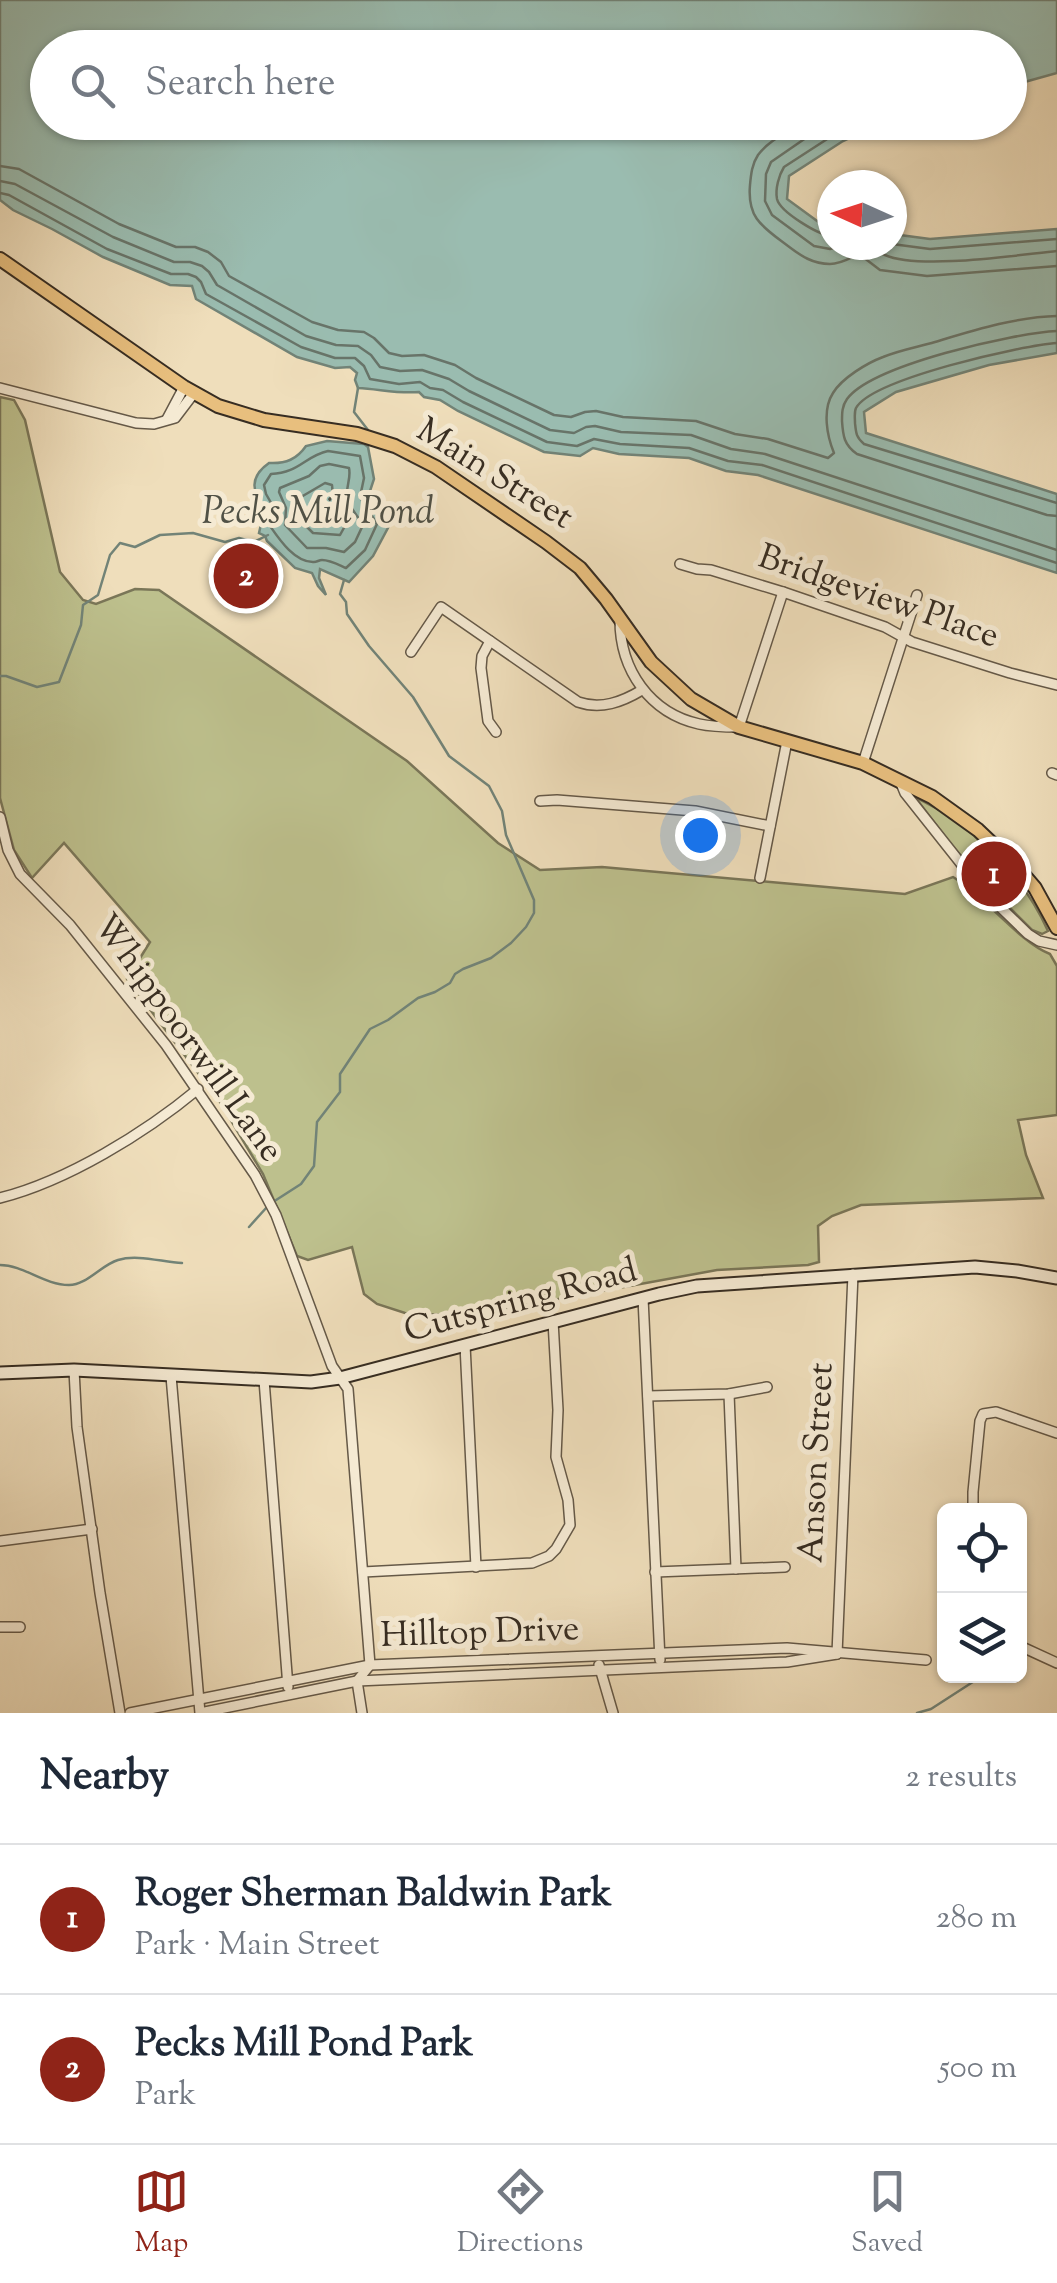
<!DOCTYPE html>
<html lang="en">
<head>
<meta charset="utf-8">
<style>
	:root { --surface:#fff; --page:#f6f6f7; --text:#1f2937; --muted:#747a83; --line:#e0e1e3; --accent:#8f2418 }
	body { margin:0; font-family:"Sorts Mill Goudy",serif; background:var(--page); color:var(--text) }
	.controls { position:absolute; right:30px; bottom:30px; display:grid; overflow:hidden; border-radius:15px; box-shadow:0 2px 8px #0004 }
	.controls button { width:90px; height:90px; display:grid; place-items:center; padding:0; border:0; border-bottom:2px solid var(--line); background:var(--surface); color:var(--text); font:50px sans-serif }
	.compass { position:absolute; left:817px; top:170px; width:90px; height:90px; border-radius:50%; background:var(--surface); box-shadow:0 2px 8px #0004; rotate:273deg }
	.you { position:absolute; left:700px; top:835px; width:35px; height:35px; margin:-25px; border:8px solid #fff; border-radius:50%; background:#1a73e8; box-shadow:0 0 0 15px #1a73e833 }
	.badge { display:grid; place-items:center; width:65px; height:65px; border-radius:50%; background:var(--accent); color:#fff; font-size:32px; font-weight:700 }
	.pin { position:absolute; translate:-50% -50%; border:5px solid #fff; box-shadow:0 2px 10px #0006 }
	.list { margin:0; padding:0; list-style:none }
	h2 { display:flex; justify-content:space-between; align-items:center; height:130px; margin:0; padding:0 40px; font-size:42px }
	h2 small { font-size:32px; font-weight:400; color:var(--muted) }
	.list li { display:grid; grid-template-columns:65px 1fr auto; gap:30px; align-items:center; box-sizing:border-box; height:150px; padding:0 40px; border-top:2px solid var(--line) }
	.list b { display:block; font-size:38px; white-space:nowrap }
	.list p { margin:0; font-size:32px; white-space:nowrap; color:var(--muted) }
	.list em { font-size:32px; font-style:normal; color:var(--muted) }
	.icon { flex:none; width:55px; height:55px; fill:none; stroke:currentColor; stroke-width:2; stroke-linecap:round; stroke-linejoin:round }
	.map { position:relative; flex:none; width:1057px; height:1713px; overflow:hidden }
	.search { position:absolute; background:var(--surface); box-shadow:0 2px 8px #0004; left:30px; right:30px; top:30px; height:110px; display:flex; align-items:center; gap:25px; box-sizing:border-box; padding:0 35px; border-radius:55px; color:var(--muted); font-size:38px }
	.sheet { height:430px; background:var(--surface) }
	nav { display:flex; justify-content:space-around; align-items:center; box-sizing:border-box; height:140px; border-top:2px solid var(--line); background:var(--surface); font-size:28px; color:var(--muted) }
	nav a { display:grid; justify-items:center; gap:5px }
	nav .on { color:var(--accent) }
	.map>svg:first-child { display:block }
</style>
</head>
<body>
<div class="map">
<svg width="1057" height="1713" viewBox="0 0 1057 1713">
	<rect width="100%" height="100%" fill="#efdebb"/>
	<filter id="stains"><feTurbulence type="fractalNoise" baseFrequency=".002" numOctaves="4"/><feColorMatrix values="0 0 0 0 .2 0 0 0 0 .09 0 0 0 0 .02 0 0 0 .5 -.17"/></filter>
	<radialGradient id="worn" r=".72"><stop offset=".6" stop-color="#630" stop-opacity="0"/><stop offset="1" stop-color="#630" stop-opacity=".3"/></radialGradient>
	<!-- green -->
	<g fill="#bdc08d" stroke="#7a7658" stroke-width="2.5">
		<path d="M0,397l14,3 11,20 35,152 23,28 13,4 39,-15 24,1 248,171 91,82 42,27 62,-3 303,27 48,-17c32,19 66,65 97,77l7,12v149l-39,5 8,35 17,43 -182,7 -29,11 -14,10 1,36 -11,3 -91,5 -252,46 -60,-3 -28,-9 -13,-10 -12,-47 -44,13 -11,-4 -34,-82 -43,-72 -93,-123 23,-37 -86,-99 -32,35 -18,-28 -14,-52z"/>
		<path d="M915,797c12,7 25,12 35,20 41,27 78,69 98,114l-6,3 -10,-4 -69,-69z"/>
	</g>
	<!-- water -->
	<g fill="#9abcb0" stroke="#728377" stroke-width="2.5">
		<path d="M0,0h1057v73l-47,13v-38h-962v74l833,1 -38,18 -54,35 -2,23 37,27 8,1v18h60v-11l38,5 127,-10v124l-68,12 -93,27 -32,20 2,21 191,61v79l-299,-98 -32,-4 -37,-13 -70,-4 -26,-6 -13,8 -36,-4 -86,-41 -18,-11 -16,-3 -5,-5c-21,2 -40,-3 -61,-4l-3,-8 2,-7 -7,-6 -15,1 -38,-11 -101,-58 -4,-13 -22,-1 -67,-28 -51,-28 -39,-19 -13,-10z"/>
		<path d="M327,441l37,3 4,3 6,32 -5,15 21,30 -17,32 -24,26 -29,-13 -1,9 7,17 -8,-9 -6,-13 -17,-5 -28,-27 -2,-5 -6,-3 5,-22c-12,-20 -15,-34 5,-48 17,1 28,-4 37,-17z"/>
	</g>
	<g fill="none" stroke-linecap="round" stroke-linejoin="round">
		<!-- shore -->
		<g stroke="#687469" stroke-width="2.5">
			<path d="M802,122c-14,10 -34,19 -44,33 -6,9 -7,19 -8,30 -3,34 13,42 38,61 13,10 25,18 42,18 11,0 20,-6 29,-10l21,16 47,6 130,-10"/>
			<path d="M829,122l-58,40 -5,12 -1,27 7,14 42,31 16,3 13,-4"/>
			<path d="M0,166l19,3 100,55 57,23h19l13,5 13,10 8,14 83,46 26,8 26,2 10,6 15,15 13,3 22,-1 31,10 21,13 78,37 17,2 14,-5 11,-1 27,6 73,4 39,13 33,5 60,19 6,-5c-7,-17 -12,-43 -1,-60 9,-15 34,-30 50,-36 17,-7 35,-10 52,-15 40,-12 81,-25 122,-26"/>
			<path d="M0,181l15,3 98,53 61,25h16l12,4 7,6 8,13 89,51 30,9 22,1 13,9 9,12 20,4 22,-1 27,9 20,12 81,39 24,3 12,-6 9,-1 26,6 70,3 40,14 34,5 292,96"/>
			<path d="M0,193l9,2 98,54 64,25h17l8,3 5,5 5,12 95,53 34,11h20l9,8 6,13 29,5 21,-2 10,6 13,2 20,12 84,40 30,4 17,-7 26,5 69,4 39,13 34,4 295,98"/>
			<path d="M832,236c-12,0 -52,-24 -55,-37 -2,-10 2,-24 7,-32l54,-35 19,-10"/>
			<path d="M892,244l38,5 127,-10"/>
			<path d="M873,245c5,5 5,7 12,10 34,15 132,0 172,-4"/>
			<path d="M1057,331c-43,2 -185,34 -210,68 -5,7 -5,14 -5,22 1,15 2,24 15,33l190,61 10,1"/>
			<path d="M1057,343c-34,2 -185,36 -201,65 -2,4 -1,10 -1,15 1,10 1,14 9,21l193,59"/>
			<path d="M328,451l32,5 4,22 -4,19 17,27 -12,26 -19,18c-7,-3 -16,-8 -24,-8 -3,0 -5,2 -8,2 -19,1 -35,-23 -44,-36l4,-18 -8,-14 -2,-9 7,-11c28,-1 34,-18 57,-23z"/>
			<path d="M329,464l20,4c2,10 -2,15 -2,26 0,11 10,21 16,31l-8,17 -11,10 -18,-4h-19l-22,-23 1,-17 -7,-16 1,-4 29,-12 11,-10z"/>
			<path d="M325,483l7,2 2,22 11,19 -5,9 -27,-2 -12,-12v-24z"/>
		</g>
		<!-- stream -->
		<g stroke="#728377" stroke-width="2.5">
			<path d="M358,388l-4,24 14,18"/>
			<path d="M0,676h6l31,11 22,-5 22,-57 2,-20 15,-10 12,-40 10,-12 15,4 25,-12 33,-2 32,9 14,-4 15,4 14,-7"/>
			<path d="M273,1202l28,-18 13,-18 3,-44 23,-30v-18l30,-45 18,-9 30,-22 17,-6 15,-9 5,-9 8,-5 28,-11 20,-15 15,-16 8,-14v-13l-28,-65 -4,-24 -13,-25 -40,-30 -36,-59 -44,-51 -22,-32 -1,-12 -6,-8 4,-14"/>
			<path d="M249,1227l18,-20"/>
			<path d="M0,1265c24,0 44,20 69,20 18,0 32,-20 49,-25 19,-6 44,2 64,3"/>
			<path d="M917,1713l14,-4 48,-31"/>
		</g>
		<defs>
			<g id="street">
				<path d="M0,388l136,35 18,1 21,-6 19,-25"/>
				<path d="M167,419l17,-32"/>
				<path d="M680,564l17,5 14,1 72,22 102,35 27,15 98,31 47,12"/>
				<path d="M620,620c0,50 30,93 79,104 13,3 27,3 40,3l44,-135"/>
				<path d="M490,641l-8,15 -1,12 7,53 8,11"/>
				<path d="M411,652l30,-45 137,95c23,8 44,0 64,-12"/>
				<path d="M863,763l54,-168"/>
				<path d="M1052,773l5,2"/>
				<path d="M900,781l5,12 69,87 21,22 33,32 11,7 18,4"/>
				<path d="M540,801l17,-1 138,11 75,15"/>
				<path d="M0,817l8,33 12,24 50,51 96,120 89,130 21,40 56,151 16,23 22,276 -13,16 5,32"/>
				<path d="M760,878l27,-137"/>
				<path d="M0,1198c67,-17 145,-65 198,-109"/>
				<path d="M643,1298l17,362"/>
				<path d="M465,1345l11,222"/>
				<path d="M74,1370l3,57 23,166 20,120"/>
				<path d="M171,1376l29,337 157,-32 430,-19 50,-8"/>
				<path d="M264,1380l24,307"/>
				<path d="M729,1394l7,175"/>
				<path d="M648,1396l81,-2 38,-7"/>
				<path d="M973,1510v-18l7,-71 3,-7 13,-2 61,21"/>
				<path d="M0,1541l92,-12"/>
				<path d="M363,1572l169,-9 17,-7 7,-7 14,-24 -2,-25 -12,-43 2,-47 -5,-89"/>
				<path d="M655,1572l130,-5"/>
				<path d="M0,1627h20"/>
				<path d="M1020,1646l37,17"/>
				<path d="M837,1654l16,-380"/>
				<path d="M599,1665l14,48"/>
				<path d="M130,1713l240,-48 417,-17 139,12"/>
			</g>
			<path id="secondary" d="M0,1373l74,-3 237,12 29,-4 319,-84 38,-8 278,-19 42,4 40,7"/>
			<path id="primary" d="M0,259l184,128 34,19 46,14 93,14 38,12 41,21 110,75 34,26 26,31 45,63 40,37 48,28 124,36 69,34 46,33 39,37 18,21 22,40"/>
		</defs>
		<!-- street casing -->
		<use href="#street" stroke="#655948" stroke-width="12"/>
		<!-- secondary casing -->
		<use href="#secondary" stroke="#372d22" stroke-width="15"/>
		<!-- primary casing -->
		<use href="#primary" stroke="#372d22" stroke-width="16"/>
		<!-- street -->
		<use href="#street" stroke="#f5ead3" stroke-width="9"/>
		<!-- secondary -->
		<use href="#secondary" stroke="#f5ead3" stroke-width="11"/>
		<!-- primary -->
		<use href="#primary" stroke="#e8bf7e" stroke-width="12"/>
	</g>
	<g text-anchor="middle" dominant-baseline="central" stroke-width="10" stroke-linejoin="round" paint-order="stroke">
		<!-- street labels -->
		<g font-size="35" fill="#372d22" stroke="#f5ead3">
			<text transform="translate(494 475) rotate(32)">Main Street</text>
			<text transform="translate(878 598) rotate(19)">Bridgeview Place</text>
			<text transform="translate(187 1039) rotate(54)">Whippoorwill Lane</text>
			<text transform="translate(521 1302) rotate(-15)">Cutspring Road</text>
			<text transform="translate(818 1463) rotate(-87)">Anson Street</text>
			<text transform="translate(480 1634) rotate(-2)">Hilltop Drive</text>
		</g>
		<!-- water labels -->
		<g font-size="38" font-style="italic" fill="#505146" stroke="#f5ead3">
			<text x="318" y="514">Pecks Mill Pond</text>
		</g>
	</g>
	<rect width="100%" height="100%" filter="url(#stains)"/>
	<rect width="100%" height="100%" fill="url(#worn)"/>
</svg>
<div class="controls">
<button><svg class="icon" aria-label="locate" viewBox="0 0 24 24"><circle cx="12" cy="12" r="6"/><path d="M12 2v4M12 18v4M2 12h4M18 12h4"/></svg></button>
<button><svg class="icon" aria-label="layers" viewBox="0 0 24 24"><path d="M12 4l9 5-9 5-9-5zM3 14l9 5 9-5"/></svg></button>
</div>
<svg class="compass" viewBox="-18 -18 36 36"><path d="M0-13l5 13h-10z" fill="#e53935"/><path d="M0 13l5-13h-10z" fill="#747a83"/></svg>
<div class="you"></div>
<div class="pin badge" style="left:994px;top:874px">1</div>
<div class="pin badge" style="left:246px;top:576px">2</div>
<div class="search"><svg class="icon" aria-label="search" viewBox="0 0 24 24"><circle cx="10" cy="10" r="6"/><path d="M15 15l6 6"/></svg>Search here</div>
</div>
<section class="sheet">
<h2>Nearby<small>2 results</small></h2>
<ul class="list">
<li><span class="badge">1</span><div><b>Roger Sherman Baldwin Park</b><p>Park · Main Street</p></div><em>280 m</em></li>
<li><span class="badge">2</span><div><b>Pecks Mill Pond Park</b><p>Park</p></div><em>500 m</em></li>
</ul>
</section>
<nav>
<a class="on"><svg class="icon" aria-label="map" viewBox="0 0 24 24"><path d="M3 6l6-2 6 2 6-2v14l-6 2-6-2-6 2zM9 4v14M15 6v14"/></svg>Map</a>
<a><svg class="icon" aria-label="directions" viewBox="0 0 24 24"><path d="M12 3l9 9-9 9-9-9zM9 14v-3h6M13 9l2 2-2 2"/></svg>Directions</a>
<a><svg class="icon" aria-label="saved" viewBox="0 0 24 24"><path d="M7 4h10v16l-5-4-5 4z"/></svg>Saved</a>
</nav>
</body>
</html>
